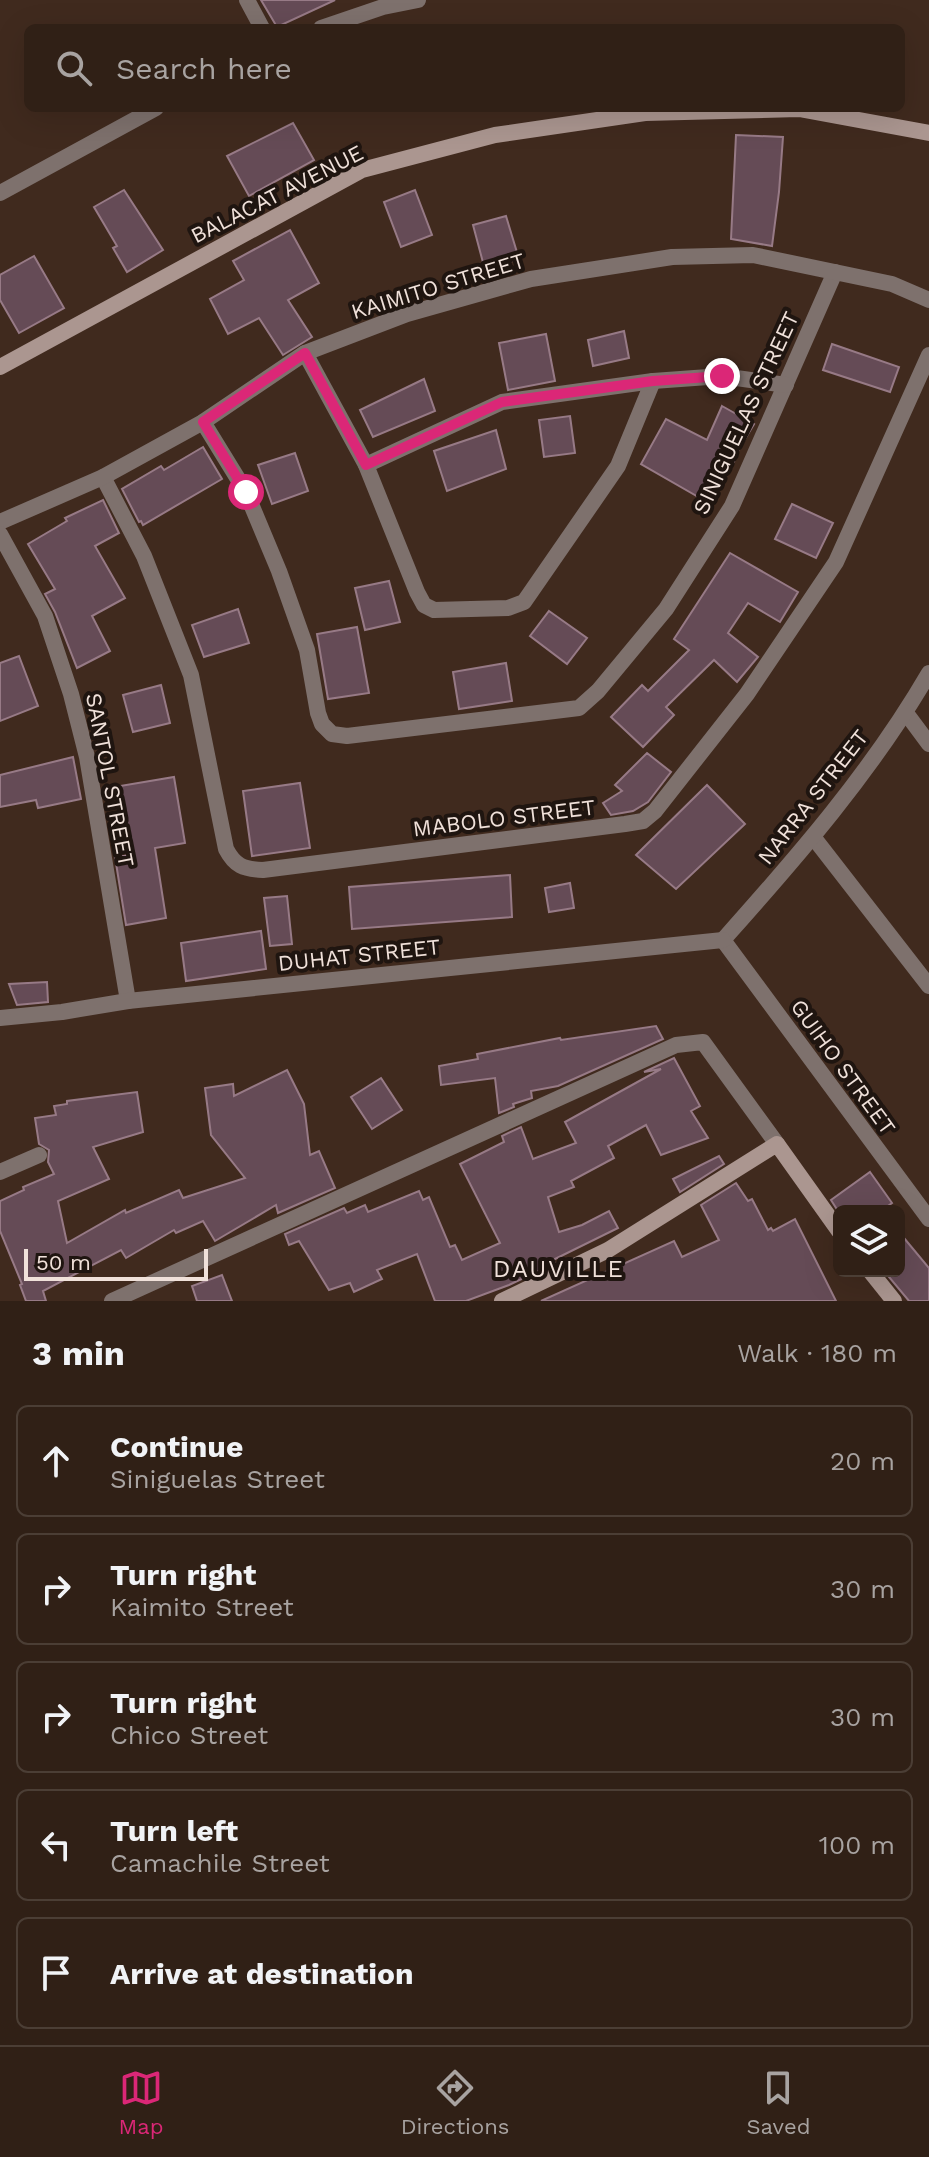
<!DOCTYPE html>
<html lang="en">
<head>
<meta charset="utf-8">
<style>
	:root { --surface:#302016; --page:#38281f; --text:#f1f3f6; --muted:#a8a3a1; --line:#4b3e35; --accent:#db2777 }
	body { margin:0; font-family:"Work Sans",sans-serif; background:var(--page); color:var(--text) }
	.controls { position:absolute; right:24px; bottom:24px; display:grid; overflow:hidden; border-radius:12px; box-shadow:0 8px 32px #0002 }
	.controls button { width:72px; height:72px; display:grid; place-items:center; padding:0; border:0; border-bottom:2px solid var(--line); background:var(--surface); color:var(--text); font:40px sans-serif }
	.scale { position:absolute; left:24px; bottom:20px; width:184px; box-sizing:border-box; padding-left:8px; border:4px solid #f0e1da; border-top:0; font-size:22px; line-height:28px; white-space:nowrap; color:#f0e1da; -webkit-text-stroke:6px #1f1510; paint-order:stroke }
	.stop { position:absolute; width:24px; height:24px; margin:-18px; border:6px solid #db2777; border-radius:50%; background:#fff }
	.stop.end { background:#db2777; border-color:#fff; box-shadow:0 2px 8px #0008 }
	.list { margin:0; padding:0; list-style:none }
	h2 { display:flex; justify-content:space-between; align-items:center; height:104px; margin:0; padding:0 32px; font-size:34px }
	h2 small { font-size:26px; font-weight:400; color:var(--muted) }
	.list li { display:grid; grid-template-columns:52px 1fr auto; gap:24px; align-items:center; box-sizing:border-box; height:112px; margin:0 16px 16px; padding:0 16px; border:2px solid var(--line); border-radius:12px }
	.list b { display:block; font-size:30px; white-space:nowrap }
	.list p { margin:0; font-size:26px; white-space:nowrap; color:var(--muted) }
	.list em { font-size:26px; font-style:normal; color:var(--muted) }
	.icon { flex:none; width:44px; height:44px; fill:none; stroke:currentColor; stroke-width:2; stroke-linecap:round; stroke-linejoin:round }
	.map { position:relative; flex:none; width:929px; height:1301px; overflow:hidden }
	.search { position:absolute; background:var(--surface); box-shadow:0 8px 32px #0002; left:24px; right:24px; top:24px; height:88px; display:flex; align-items:center; gap:20px; box-sizing:border-box; padding:0 28px; border-radius:12px; color:var(--muted); font-size:30px }
	.sheet { height:744px; background:var(--surface) }
	nav { display:flex; justify-content:space-around; align-items:center; box-sizing:border-box; height:112px; border-top:2px solid var(--line); background:var(--surface); font-size:22px; color:var(--muted) }
	nav a { display:grid; justify-items:center; gap:4px }
	nav .on { color:var(--accent) }
	.map>svg:first-child { display:block }
</style>
</head>
<body>
<div class="map">
<svg width="929" height="1301" viewBox="0 0 929 1301">
	<rect width="100%" height="100%" fill="#402a1e"/>
	<!-- building -->
	<g fill="#654b56" stroke="#977a86" stroke-width="2">
		<path d="M261,0h74l-58,27z"/>
		<path d="M293,123l21,37 -65,36 -22,-40z"/>
		<path d="M736,135l47,2 -4,55 -7,54 -41,-7z"/>
		<path d="M124,190l39,60 -36,22 -14,-24 4,-2 -23,-39z"/>
		<path d="M415,190l17,45 -31,12 -17,-45z"/>
		<path d="M506,216l13,43 -34,11 -12,-45z"/>
		<path d="M290,230l29,53 -31,17 24,37 -29,18 -24,-37 -31,16 -18,-35 34,-19 -11,-19z"/>
		<path d="M34,256l30,52 -45,25 -19,-33v-25z"/>
		<path d="M624,331l5,27 -36,8 -5,-26z"/>
		<path d="M546,334l9,47 -47,9 -9,-47z"/>
		<path d="M832,344l67,23 -9,25 -67,-22z"/>
		<path d="M424,379l11,32 -62,26 -13,-27z"/>
		<path d="M722,406l32,18 -21,35 2,1 -28,42 -66,-38 25,-45 41,21z"/>
		<path d="M570,416l5,37 -31,4 -5,-37z"/>
		<path d="M496,430l10,39 -59,22 -13,-40z"/>
		<path d="M203,447l19,32 -79,46 -2,-4 -2,1 -17,-33 39,-23 3,4z"/>
		<path d="M295,453l13,38 -36,13 -14,-39z"/>
		<path d="M103,500l16,33 -24,13 30,52 -33,18 18,35 -33,17 -22,-56 -10,-18 10,-5 -27,-45 39,-23 -2,-3z"/>
		<path d="M792,504l41,19 -17,35 -41,-19z"/>
		<path d="M730,553l68,39 -18,30 -32,-19 -20,30 30,24 -21,25 -23,-22 -48,47 8,8 -31,32 -32,-30 31,-32 6,6 41,-41 -15,-11z"/>
		<path d="M389,581l11,41 -35,8 -10,-42z"/>
		<path d="M238,609l11,34 -45,14 -12,-32z"/>
		<path d="M549,611l38,27 -20,26 -37,-28z"/>
		<path d="M357,627l12,66 -41,6 -11,-65z"/>
		<path d="M19,656l19,50 -38,15v-58z"/>
		<path d="M506,663l6,38 -53,8 -6,-37z"/>
		<path d="M161,685l9,38 -37,9 -10,-37z"/>
		<path d="M647,753l24,19 -23,30 -15,9 -22,4 -8,-12 19,-12 -7,-6z"/>
		<path d="M73,757l8,42 -43,9 -2,-8 -36,7v-32z"/>
		<path d="M174,777l11,66 -30,5 11,70 -40,7 -11,-68 16,-2 -11,-69z"/>
		<path d="M300,783l10,65 -58,8 -9,-65z"/>
		<path d="M707,785l38,39 -69,65 -40,-34z"/>
		<path d="M510,875l2,42 -160,12 -3,-42z"/>
		<path d="M570,883l4,25 -25,4 -4,-24z"/>
		<path d="M287,896l5,48 -22,2 -6,-48z"/>
		<path d="M261,931l5,38 -80,12 -5,-38z"/>
		<path d="M47,982l1,20 -31,3 -8,-21z"/>
		<path d="M656,1026l7,13 -105,47 -27,5 1,7 -19,6 1,3 -15,6 -4,-35 -54,7 -2,-19 39,-7 -1,-5 83,-16 1,2z"/>
		<path d="M674,1058l26,48 -9,5 17,27 -47,17 -15,-30 -38,21 6,12 -43,23 3,6 -26,10 11,35 23,-7 27,-14 9,17 -65,32 2,3 -46,22 -43,16h-31l-18,-47 -40,16 5,9 -28,13 -4,-9 -21,7 -30,-49 -10,4 -4,-11 59,-26 3,5 18,-8 3,7 51,-21 4,9 6,-3 21,50 5,-2 7,15 38,-17 -40,-79 44,-22 -2,-6 19,-9 12,32 43,-16 -11,-21 96,-53 -17,3z"/>
		<path d="M287,1070l17,34 6,51 9,-4 16,37 -57,25 -2,-8 -61,36 -12,-20 -27,12 -2,-3 -48,28 -5,-8 -78,41 3,10h-20l-6,-16 2,-1 -22,-53v-30l24,-11 -1,-3 31,-13 -6,-12 1,-12 -10,-6 -4,-26 21,-3 -2,-9 13,-2v-3l70,-9 6,40 -50,15 16,32 -51,22 9,42 58,-33 1,3 53,-23 4,8 62,-20 -34,-43 -6,-47 28,-4 1,12z"/>
		<path d="M381,1078l21,32 -30,19 -21,-32z"/>
		<path d="M719,1156l5,8 -44,28 -7,-13z"/>
		<path d="M870,1172l22,31 -11,8h-43l-7,-11z"/>
		<path d="M736,1183l12,18 4,-2 16,31 3,-2 2,3 22,-12 41,82h-295l133,-60 8,16 37,-17 -18,-35z"/>
		<path d="M899,1232l30,36v33h-20l-25,-30h15z"/>
		<path d="M222,1275l10,26h-35l-5,-15z"/>
	</g>
	<g fill="none" stroke-linecap="round" stroke-linejoin="round">
		<!-- street -->
		<g stroke="#7e716d" stroke-width="16">
			<path d="M247,0l15,28"/>
			<path d="M321,28l62,-21 35,-7"/>
			<path d="M0,193l156,-85"/>
			<path d="M305,353l61,112 51,127 7,13 10,5 74,-2 16,-6 94,-136 35,-85"/>
			<path d="M203,422l43,70 33,79 28,79 11,63 4,11 10,10 15,2 232,-28 19,-17 68,-82 66,-103 103,-234"/>
			<path d="M366,465l136,-63 151,-21 69,-5 64,9"/>
			<path d="M103,477l41,79 47,119 35,174c9,17 17,20 37,21l362,-46 18,-3 12,-10 92,-117 89,-132 93,-207"/>
			<path d="M0,522l103,-45 100,-55 102,-69 102,-39 124,-35 141,-22 81,-2 139,29 37,16"/>
			<path d="M0,534l45,82 26,78 16,63 41,244"/>
			<path d="M906,713l23,31"/>
			<path d="M814,838l115,148"/>
			<path d="M723,940l206,279"/>
			<path d="M723,940c75,-84 149,-169 206,-267"/>
			<path d="M0,1018l62,-6 66,-11 595,-61"/>
			<path d="M0,1172l39,-17"/>
			<path d="M112,1301l564,-256 27,-3 74,102"/>
		</g>
		<!-- secondary -->
		<g stroke="#ab9690" stroke-width="16">
			<path d="M0,367l362,-197 133,-35 150,-22 154,-4 130,24"/>
			<path d="M870,1271l24,30"/>
			<path d="M502,1301l106,-51 169,-106 62,87"/>
		</g>
	</g>
	<g fill="none" stroke-linecap="round" stroke-linejoin="round">
		<!-- route -->
		<path stroke="#db2777" stroke-width="10" d="M246,492l-43,-70 102,-69 61,112 136,-63 151,-21 69,-5"/>
	</g>
	<g text-anchor="middle" dominant-baseline="central" stroke-width="8" stroke-linejoin="round" paint-order="stroke">
		<!-- street labels -->
		<g font-size="22" fill="#f0e1da" stroke="#1f1510">
			<text transform="translate(277 194) rotate(-27)">BALACAT AVENUE</text>
			<text transform="translate(438 286) rotate(-17)">KAIMITO STREET</text>
			<text transform="translate(746 413) rotate(-65)">SINIGUELAS STREET</text>
			<text transform="translate(110 780) rotate(79)">SANTOL STREET</text>
			<text transform="translate(813 797) rotate(-52)">NARRA STREET</text>
			<text transform="translate(504 818) rotate(-7)">MABOLO STREET</text>
			<text transform="translate(359 955) rotate(-6)">DUHAT STREET</text>
			<text transform="translate(843 1067) rotate(54)">GUIHO STREET</text>
		</g>
		<!-- neighbourhood labels -->
		<g font-size="24" letter-spacing="2" fill="#f0e1da" stroke="#1f1510">
			<text x="559" y="1269">DAUVILLE</text>
		</g>
	</g>
</svg>
<div class="controls">
<button><svg class="icon" aria-label="layers" viewBox="0 0 24 24"><path d="M12 4l9 5-9 5-9-5zM3 14l9 5 9-5"/></svg></button>
</div>
<div class="scale">50 m</div>
<div class="stop" style="left:246px;top:492px"></div>
<div class="stop end" style="left:722px;top:376px"></div>
<div class="search"><svg class="icon" aria-label="search" viewBox="0 0 24 24"><circle cx="10" cy="10" r="6"/><path d="M15 15l6 6"/></svg>Search here</div>
</div>
<section class="sheet">
<h2>3 min<small>Walk · 180 m</small></h2>
<ul class="list">
<li><svg class="icon" aria-label="ahead" viewBox="0 0 24 24"><path d="M12 20V5M6 11l6-6 6 6"/></svg><div><b>Continue</b><p>Siniguelas Street</p></div><em>20 m</em></li>
<li><svg class="icon" aria-label="right" viewBox="0 0 24 24"><path d="M7 20v-9h11M14 6l5 5-5 5"/></svg><div><b>Turn right</b><p>Kaimito Street</p></div><em>30 m</em></li>
<li><svg class="icon" aria-label="right" viewBox="0 0 24 24"><path d="M7 20v-9h11M14 6l5 5-5 5"/></svg><div><b>Turn right</b><p>Chico Street</p></div><em>30 m</em></li>
<li><svg class="icon" aria-label="left" viewBox="0 0 24 24"><path d="M17 20v-9H6M10 6l-5 5 5 5"/></svg><div><b>Turn left</b><p>Camachile Street</p></div><em>100 m</em></li>
<li><svg class="icon" aria-label="arrive" viewBox="0 0 24 24"><path d="M6 21V4h12l-3 4 3 4H6"/></svg><div><b>Arrive at destination</b></div></li>
</ul>
</section>
<nav>
<a class="on"><svg class="icon" aria-label="map" viewBox="0 0 24 24"><path d="M3 6l6-2 6 2 6-2v14l-6 2-6-2-6 2zM9 4v14M15 6v14"/></svg>Map</a>
<a><svg class="icon" aria-label="directions" viewBox="0 0 24 24"><path d="M12 3l9 9-9 9-9-9zM9 14v-3h6M13 9l2 2-2 2"/></svg>Directions</a>
<a><svg class="icon" aria-label="saved" viewBox="0 0 24 24"><path d="M7 4h10v16l-5-4-5 4z"/></svg>Saved</a>
</nav>
</body>
</html>
